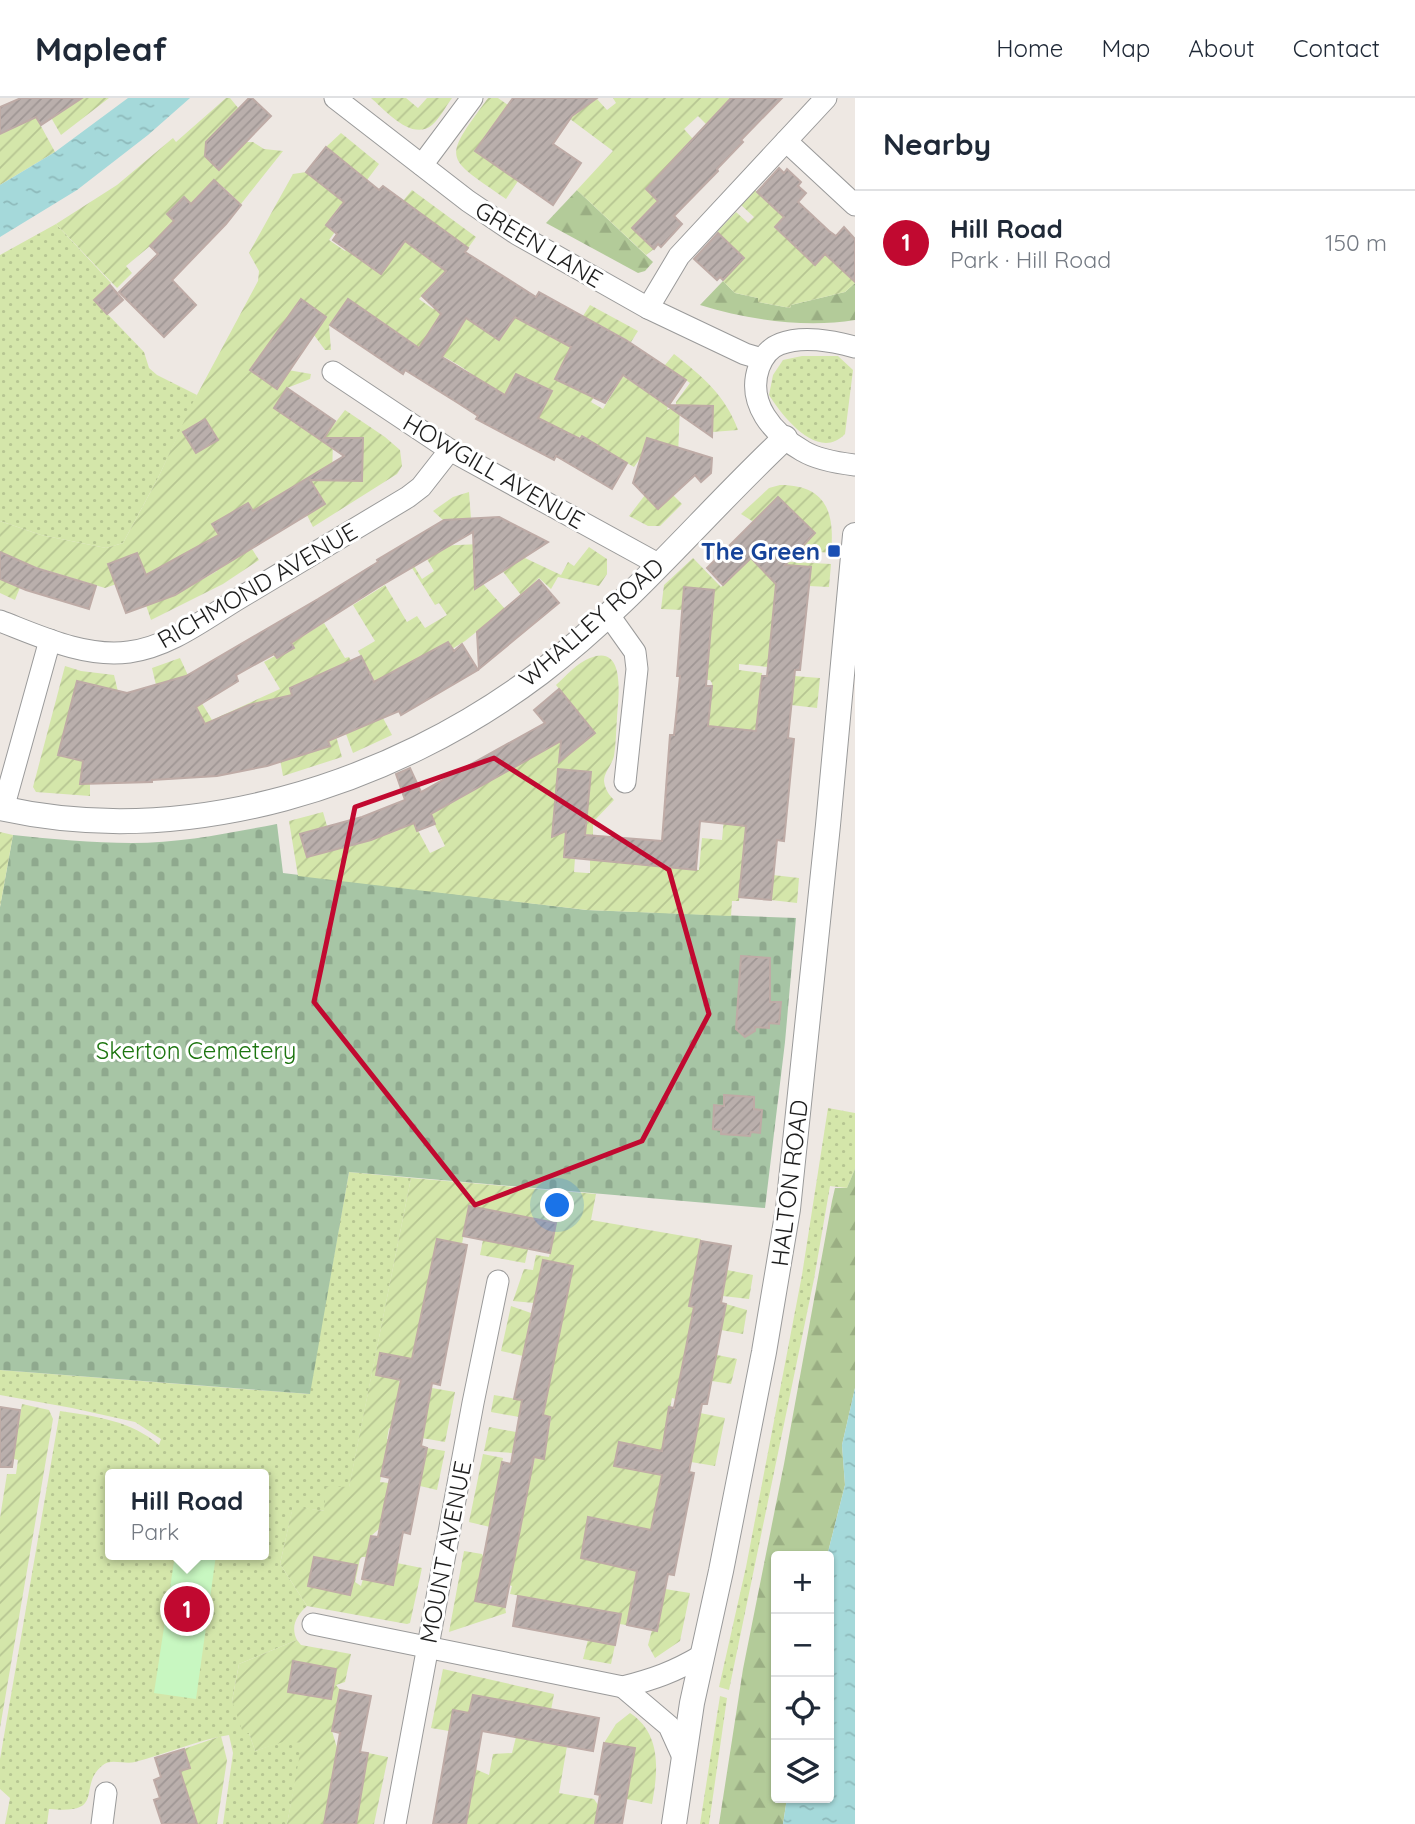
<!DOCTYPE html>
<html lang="en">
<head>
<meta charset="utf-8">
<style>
	:root { --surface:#fff; --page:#f6f6f7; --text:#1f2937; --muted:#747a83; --line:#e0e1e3; --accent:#c10930 }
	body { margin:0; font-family:Quicksand,sans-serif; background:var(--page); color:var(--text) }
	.controls { position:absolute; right:21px; bottom:21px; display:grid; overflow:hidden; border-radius:7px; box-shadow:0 2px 5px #0004 }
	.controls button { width:63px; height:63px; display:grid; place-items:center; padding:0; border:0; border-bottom:2px solid var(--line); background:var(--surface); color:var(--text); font:35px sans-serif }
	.you { position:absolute; left:558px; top:1108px; width:24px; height:24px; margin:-18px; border:5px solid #fff; border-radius:50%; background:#1a73e8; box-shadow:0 0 0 10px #1a73e833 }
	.badge { display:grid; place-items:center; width:46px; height:46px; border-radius:50%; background:var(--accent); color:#fff; font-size:23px; font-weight:700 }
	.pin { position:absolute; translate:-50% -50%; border:4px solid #fff; box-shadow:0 2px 7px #0006 }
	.popup { position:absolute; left:105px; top:1371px; width:164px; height:91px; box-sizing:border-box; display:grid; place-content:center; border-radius:7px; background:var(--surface); filter:drop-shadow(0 2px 5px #0005); font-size:23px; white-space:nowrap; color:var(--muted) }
	.popup b { font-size:26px; color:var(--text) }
	.popup::after { content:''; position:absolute; left:50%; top:100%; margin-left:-14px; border:14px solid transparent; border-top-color:var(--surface) }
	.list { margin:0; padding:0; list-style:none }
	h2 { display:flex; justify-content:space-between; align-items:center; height:91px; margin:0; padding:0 28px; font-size:30px }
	h2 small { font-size:23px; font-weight:400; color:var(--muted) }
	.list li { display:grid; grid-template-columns:46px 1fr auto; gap:21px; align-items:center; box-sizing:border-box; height:105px; padding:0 28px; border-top:2px solid var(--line) }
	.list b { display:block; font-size:26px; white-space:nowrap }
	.list p { margin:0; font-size:23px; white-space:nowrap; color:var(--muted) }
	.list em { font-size:23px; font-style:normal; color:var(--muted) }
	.icon { flex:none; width:38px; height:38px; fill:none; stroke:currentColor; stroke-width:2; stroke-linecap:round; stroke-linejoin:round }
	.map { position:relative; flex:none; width:855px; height:1726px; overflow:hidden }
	header { display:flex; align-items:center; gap:42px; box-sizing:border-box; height:98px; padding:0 35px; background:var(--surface); border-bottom:2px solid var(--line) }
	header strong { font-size:33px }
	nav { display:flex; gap:38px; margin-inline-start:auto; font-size:24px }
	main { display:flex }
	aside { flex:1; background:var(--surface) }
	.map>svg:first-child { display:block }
</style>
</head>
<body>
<header>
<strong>Mapleaf</strong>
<nav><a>Home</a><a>Map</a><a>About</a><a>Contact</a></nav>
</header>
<main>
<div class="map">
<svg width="855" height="1726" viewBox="0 0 855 1726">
	<defs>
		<pattern id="grass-dots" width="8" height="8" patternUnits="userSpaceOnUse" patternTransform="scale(1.75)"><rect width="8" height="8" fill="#d4e6aa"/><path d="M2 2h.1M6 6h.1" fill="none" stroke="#b6c592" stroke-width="1.8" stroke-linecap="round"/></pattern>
		<pattern id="forest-firs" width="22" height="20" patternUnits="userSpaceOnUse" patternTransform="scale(1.75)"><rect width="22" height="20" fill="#b3cb99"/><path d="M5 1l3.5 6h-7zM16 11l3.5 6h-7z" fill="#9aae83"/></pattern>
		<pattern id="cemetery-stones" width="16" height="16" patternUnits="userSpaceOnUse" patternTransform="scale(1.75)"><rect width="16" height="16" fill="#a7c5a5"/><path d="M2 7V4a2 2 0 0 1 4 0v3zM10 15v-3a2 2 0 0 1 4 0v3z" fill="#8fa98e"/></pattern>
		<pattern id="garden-furrows" width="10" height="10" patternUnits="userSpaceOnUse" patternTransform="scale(1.75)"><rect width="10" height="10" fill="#d4e6aa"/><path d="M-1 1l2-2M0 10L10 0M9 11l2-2" fill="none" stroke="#b6c592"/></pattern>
		<pattern id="water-ripples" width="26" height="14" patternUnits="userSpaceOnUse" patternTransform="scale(1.75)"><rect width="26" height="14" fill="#a5d9da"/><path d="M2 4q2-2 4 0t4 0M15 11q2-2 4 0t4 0" fill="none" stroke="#8ebabb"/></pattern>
		<pattern id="building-hatch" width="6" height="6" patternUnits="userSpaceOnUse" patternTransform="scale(1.75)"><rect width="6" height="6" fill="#baafac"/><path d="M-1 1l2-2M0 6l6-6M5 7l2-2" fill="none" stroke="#9f9694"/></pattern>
	</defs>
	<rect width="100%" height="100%" fill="#eee8e3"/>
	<!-- grass -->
	<g fill="url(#grass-dots)" fill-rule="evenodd">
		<path d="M56,126l55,59 -17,17 50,52 5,16 8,7 40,20 -39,83 -35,65 -17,5 -65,-13 -41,-14v-266z"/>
		<path d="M802,258h36l15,14 -8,64c-27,28 -62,-17 -76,-39l4,-20 10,-15z"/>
		<path d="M828,1010l27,5v56l-8,19 -17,-2 -16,93 -85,411 -10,-3 27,-120 56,-292z"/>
		<path d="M349,1074l62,6 -62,310 -24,23 -32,-4 -13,57 27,42c-10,9 -17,20 -10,34l-58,24 -7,37 17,32 6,18 31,-11 17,3 -16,81h-64l10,-71 -4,-18c-32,5 -63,19 -94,27 -10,3 -24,-4 -32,3 -27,21 5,50 -54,44l-2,15h-42l5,-26 -10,-9v-30l60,-348c35,5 72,10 99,34l2,-6 -26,-17 -63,-14 -72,-13v-25l309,24zM110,1376h154v81h-154z"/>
		<path d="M720,1598l7,2 -18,126h-9z"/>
	</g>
	<!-- forest -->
	<g fill="url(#forest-firs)">
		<path d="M577,92l76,72 -8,9 -7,2 -92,-50z"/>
		<path d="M723,183l12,12 23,5v4l32,6 1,-3 54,-13 10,-9v37c-50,8 -107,0 -155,-15z"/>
		<path d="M855,1071v219l-13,57 3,40 -18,71h-51v242h11l-4,26h-64l24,-155 41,-205 48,-263 3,-13h12z"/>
	</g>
	<!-- cemetery -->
	<path fill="url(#cemetery-stones)" d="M277,726l6,49 304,37 209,8 -11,124 -20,166 -416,-36 -39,222 -310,-24v-463l13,-72c39,4 79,8 119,8 49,0 97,-10 145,-19z"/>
	<!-- park -->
	<path fill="#c8f7c1" d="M175,1457h41l-20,144 -42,-6z"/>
	<!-- garden -->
	<g fill="url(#garden-furrows)" fill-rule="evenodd">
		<path d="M69,0h40l-48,37 -12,-21z"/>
		<path d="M226,0h4l9,11 -33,33 4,4 -5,4v6l7,8 15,-2 19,-20h7l11,7 19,2 -42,53 -18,-17 -5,5 -8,-7 -60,61 -24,20 6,7 -15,15 -61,-64 61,-39 56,-47 3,4z"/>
		<path d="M371,0h35l12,10 9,-10h25c-6,8 -12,20 -20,27 -20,17 -47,-15 -61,-27z"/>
		<path d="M488,0h10l10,7 67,8 22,-14 10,11 9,-7 -3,-5h118l-25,26 -8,-8 -14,13 9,10 -47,50 12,12 -4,48 -8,6 -69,-65 36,-39 -51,-38 -86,38 42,30 -12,18c-62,-43 -64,-38 -18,-101z"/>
		<path d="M36,19l19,35 -55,33v-51z"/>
		<path d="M341,35l38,31 -12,16 -41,-33z"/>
		<path d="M306,74l41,33h-6l-15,20 9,7 -6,8 16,11 18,-24 1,-16 85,62 -11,6 -19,20 14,10 27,-17 31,43 8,5 17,-24 95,53 -20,33 12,7 20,-33 45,30 -1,4 9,-3v-5l14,-19 -25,-18 9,-11c28,22 52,42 64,76l-26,2 1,-26h-33l-2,50 -27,16 -12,-12 -5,7 -54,-31 -2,3 -87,-46c-12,-18 -50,-41 -71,-45l-72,-49 -19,26 2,25h-6l-11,-15 12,-18 -25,-18 -51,71 25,18 13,-18 23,4 -1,5 -23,9 -13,20 48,32 23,-30 40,27 15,13 2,16 -5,8 -84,53 -6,-12 18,-11 -16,-26 -55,34 -6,-9 -35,22 21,35 18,-11 7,11 -36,24 -72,36 -5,-15 10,-35 -51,18 -76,-23 -14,35 -15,-7v-72l41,14 65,13 17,-5 35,-65 33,-72 67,-125 1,-10 -10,-18 44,-79zM333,340l29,43h-30zM202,446l15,27 -37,21 -15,-27z"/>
		<path d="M412,92l64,47 -8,11 -65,-47z"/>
		<path d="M755,92l29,27 -9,11 39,36 11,-10 23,22 7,-7v14l-10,9 -54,13 -1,3 -32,-6v-4l-23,-5 -12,-12 21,-23 -27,-26 19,-20 12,11 6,-6 -13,-12z"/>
		<path d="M590,207l48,26 -7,11 -48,-26z"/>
		<path d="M780,387c46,0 55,27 51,68l-33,-3 -57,-36 28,-26z"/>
		<path d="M469,394l2,27 -28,1 -10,-9 20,-14z"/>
		<path d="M645,397h28l9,9 -22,22h-12l-19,-10z"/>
		<path d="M501,445l3,5 57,27 7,-13 6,4 15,-19 18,12v15l-8,12 -41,-9 -7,12 -12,-11 -18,17 -24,-31 -19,14 27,31 -40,32 -13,8 -4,-7 -45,36 -5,-9 -23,13 -17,-31 17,-10 -22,-36 32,-20 22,37 10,-6 8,12 22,-13 -8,-12 -4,2 -23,-37 2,-2 8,13 12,-8 -7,-12 13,-8 -3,-5z"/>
		<path d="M764,447l11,16 56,3 -2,23 -20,-1 1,-19 -32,-3 -10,103 -29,-3v6l23,3 -6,58 -23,-2 22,81 -11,33 -5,58h-7l-1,15 -144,-6 -289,-34 -9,-55 34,-9 4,14 -27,8 7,23 65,-17 42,-17 16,30 15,-7 -15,-31 105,-60 20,-19 15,17 24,-19 -38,-49c10,-9 21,-22 34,-27 37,-15 28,41 27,60 -1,12 -1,26 -3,38 -2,9 -10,16 -10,25 1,8 5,14 10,19l-21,22v13l-27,-2 -2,23 11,2 -1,14 13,1h3v-14l109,11 3,-32 20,2 3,-34 -18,-72 5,-51 -2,-3h-4l8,-90 -29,-2 -3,22 -21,-1 3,-24 29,-27 28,29zM591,674l-4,44 -32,-3z"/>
		<path d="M324,525l21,35 4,-1 11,23 -32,28 14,49 -59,19 -8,-45 -185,37v28l-54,-4 -3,-5 32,-121 16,5 33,4 5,21 73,2 -7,-22 -29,9 -4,-17 28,-10 17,37 15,25 68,-31 -16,-27 11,-6 2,2 17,-10 -3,-5zM78,583l30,8 -50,66zM321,618l9,30 -40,12z"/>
		<path d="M794,578l26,2 -3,30 -26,-3z"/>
		<path d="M383,620l9,17 -39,18 -7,-19z"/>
		<path d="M0,734l13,3 -13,72z"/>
		<path d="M773,777l26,3 -2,25 -26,-3z"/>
		<path d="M411,1080l185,16 -5,26 110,19 -10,58 5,2 -20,100 -4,-1 -13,68 5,1 -13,63 -13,39 -11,56 -8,-1 1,-10 -110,-20 2,-8 -3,-1 23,-117 3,-10 9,1 7,-42 -8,-2 30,-149 -30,-6 -9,43 -21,-2 11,-32 9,1 3,-15 13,2 7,-33 -87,-18 -7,38 -52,135 -11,-2 1,11 -8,42 -3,-2 -2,11 10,2 -4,20 -9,-1 -4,22 9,1 -9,45 -9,8 -4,21h-5l-2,2 -5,23 6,4 2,-7 34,-16 25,5 -12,55 -3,1 -100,-18 -27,-42 13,-58 31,5 2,-25 23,1z"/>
		<path d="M483,1142l45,9 -3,14 -45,-8z"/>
		<path d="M727,1172l26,5 -4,24 -26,-3z"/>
		<path d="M726,1206l21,6 -4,24 -22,-4z"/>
		<path d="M511,1208l20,7 -8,43 -22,-5z"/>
		<path d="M717,1257l20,4 -6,25 -19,-3z"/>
		<path d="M432,1290l23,4 -10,50 -23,-4z"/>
		<path d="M494,1297l28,5 -3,17 -28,-5z"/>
		<path d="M22,1306l27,6 4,9 -53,309v-210l7,-44h9l2,-14 -4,-1v-7z"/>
		<path d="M700,1315l25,5 -10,48 -24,-4z"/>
		<path d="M489,1329l27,5 -4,21 -28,-2z"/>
		<path d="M427,1350l18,3 -8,39 -17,-4z"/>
		<path d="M483,1356l20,4 -13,69 -21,-5z"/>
		<path d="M464,1453l18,3 2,4 -9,43 30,6 1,6 -57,19z"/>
		<path d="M665,1491l25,4 -10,48 -25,17 -7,-13 4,-15h6z"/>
		<path d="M297,1542l4,5 50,9 -6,28 -9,3 4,5 -8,41 5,17 -13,76h-37l15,-81 -16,-2 -31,10 -6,-18h-6l-11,-32 7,-37z"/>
		<path d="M588,1542l27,5 -4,19 -28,-5z"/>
		<path d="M443,1571l111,25 -3,16 -67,5 -31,-5 -4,21 -18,-3z"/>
		<path d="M630,1615c32,21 28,58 22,91l-26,-5 9,-51 -31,-5 12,-19z"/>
		<path d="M221,1638l6,24 -10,64h-40v-31l9,-3 -6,-19 10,-3 -6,-19z"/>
		<path d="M516,1639l51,9 -8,47 35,6 4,6 -3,19h-129l9,-55 14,6 4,-21 19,-1z"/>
		<path d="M368,1655l20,4 -14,67h-18z"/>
	</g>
	<!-- water -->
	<g fill="url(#water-ripples)">
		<path d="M128,0h62l-42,37 -71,55 -77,47v-52l55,-33z"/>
		<path d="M855,1290v436h-72l4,-26h42v-242h-2l18,-71 -3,-40z"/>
	</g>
	<!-- building -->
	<g fill="url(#building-hatch)" stroke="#beaba6" stroke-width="2">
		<path d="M21,0h61l-41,27 -5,-8 -36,17v-27z"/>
		<path d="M249,0h3l19,18 -52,54 -14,-14 1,-14z"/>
		<path d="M513,0h84l-25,18 -19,28 28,19 -28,42 -78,-54z"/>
		<path d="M731,0h51l-41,42 2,2 -26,27 1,2 -44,45 8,8 -21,23 -3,-3 -4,5 -22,-21 26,-27 -12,-12z"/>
		<path d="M326,49l53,43 4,-4 85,62 -3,4 71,45 3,-5 87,48 60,40 -17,25 44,1 -1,31 -89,-62 -18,28 -50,-24 16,-32 -56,-30 -16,23 -33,-22 -24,39 63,38 11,-21 36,17 -14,27 42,21 2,-3 45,27 -15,26 -56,-33 -2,4 -78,-41 2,-3 -20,-13 -53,-33 -2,4 -73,-49 18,-26 71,49 22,-34 -19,-18 24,-25 -41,-30 -24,33 -48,-34 4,-6 -11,-9 18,-23 -38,-30z"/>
		<path d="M779,70l5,5 3,-4 14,13 -3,4 8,7 -8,9 31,29 7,5 8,-9 11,12v43l-30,-28 -10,11 -40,-38 9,-10 -27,-25z"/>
		<path d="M214,82l27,25 -15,19 -54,56 24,25 -32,32 -45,-45 39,-38 -8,-8 24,-25 -7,-7 17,-17 7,7z"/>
		<path d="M718,135l26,25 -21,22 -3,-3 -3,3 -23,-21z"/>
		<path d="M110,187l13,15 -16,14 -13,-14z"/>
		<path d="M301,201l25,18 -49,72 -27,-19z"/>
		<path d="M287,290l48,33 -11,17h39l-1,43 -52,-1 15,24 -150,91 -49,18 -18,-49 29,-11 9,22 73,-40 -7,-11 19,-11 17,-10 5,8 91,-55 -70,-48z"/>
		<path d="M205,321l13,21 -22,13 -13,-21z"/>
		<path d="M647,340l65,20 -1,15 -10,9 -6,-7 -37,34 -25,-26z"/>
		<path d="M778,399l37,36 -30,32 26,2 -11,103h-5l-7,68 6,1 -10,102 -7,-1 -6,60 -32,-3 7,-71 -46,-5 -4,49 -132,-13 2,-26 -14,6 6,-68 33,3 -6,63 77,6 8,-106h4l3,-28 3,-31h-3l7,-89 30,3 -8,96h6l-4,40 48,5 6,-55h5l9,-92 -25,-26 -28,27 -16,-17z"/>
		<path d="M499,419l49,25 -73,47 -2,-57 -96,56 -86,55 3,5 -17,10 -3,-4 -38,21 2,6 -42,26 9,17 44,-19 43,-10 -2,-7 71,-32 13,26 74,-40 6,9 8,-7 16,26 -77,45 -2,-4 -71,30 2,5 -63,20 -50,10 -65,4v2l-72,2 3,-23 -25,-6 19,-74 50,12 59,-17 132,-77 60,-37 -1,-2 67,-40z"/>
		<path d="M0,454l36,16 60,18 -7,23 -63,-19 -26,-11z"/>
		<path d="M539,482l20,23 -80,66 -2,-37z"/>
		<path d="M559,591l36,44 -36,29 2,-21 -130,73 4,10 -18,7 -3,-8 -43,17 -64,17 -7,-23 62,-17 43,-17 -9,-26 14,-6 11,24 124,-69 -11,-13z"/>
		<path d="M741,858l29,2v44h11l-2,22 -10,-1v5l-14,-1v4l-10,6 -9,-8z"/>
		<path d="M724,997l30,2v12l8,1 -2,23 -9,-1 -1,4 -29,-2v-4l-8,-1 1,-24 10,1z"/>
		<path d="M469,1108l87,17 -6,30 -87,-17z"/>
		<path d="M437,1141l30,6 -27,140 -8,-2 -11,63 6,2 -17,86 -7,-2 -10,53 -31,-6 9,-43 7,1 6,-31 6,-28 -9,-2 20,-96 -25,-5 4,-22 32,6z"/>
		<path d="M701,1143l30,5 -10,57 5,1 -19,100h-5l-13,68 5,1 -20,102 -6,-1 -11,57 -30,-6 10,-54 -56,-13 7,-41 63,13 11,-55 -48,-9 5,-24 43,9 7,-44 5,1 20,-101 -5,-1z"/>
		<path d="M543,1162l30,6 -30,149 7,2 -6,42 -10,-2 -29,150 -30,-6 27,-139 9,2 11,-64 -8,-1z"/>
		<path d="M0,1309l20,3 -8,57h-12z"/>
		<path d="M314,1459l43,8 -7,30 -42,-9z"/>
		<path d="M518,1498l103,18 -6,31 -102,-19z"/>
		<path d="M293,1563l43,8 -5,30 -43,-7z"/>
		<path d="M340,1592l31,6 -11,56 8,1 -12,71h-32l16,-91 -8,-2z"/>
		<path d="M473,1597l126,23 -6,33 -111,-20 -16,93h-33l20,-114 16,3z"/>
		<path d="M604,1645l31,5 -13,76h-27l5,-29 -5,-1z"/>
		<path d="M184,1651l6,19 -10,3 17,53h-35l-8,-24 6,-2 -6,-18 7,-3 -6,-19z"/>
	</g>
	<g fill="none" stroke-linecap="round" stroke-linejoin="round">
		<defs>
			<g id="minor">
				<path d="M335,0l133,103 49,33 131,74 97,46 17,5"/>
				<path d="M786,43l69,64"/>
				<path d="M422,67l50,-67"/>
				<path d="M648,210l31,-52 147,-158"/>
				<path d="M855,249c-23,-6 -52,-12 -75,-3 -11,4 -17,13 -21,23 -13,36 14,67 44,84 15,9 35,12 52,14"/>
				<path d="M333,274l117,78 208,114"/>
				<path d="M608,516l27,38 2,17 -12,113"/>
				<path d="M0,523c39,15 85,37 129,31 40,-5 76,-33 109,-53 57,-34 114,-68 170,-102l13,-10 29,-37"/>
				<path d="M3,711l47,-169"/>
				<path d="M313,1526l310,63c31,-8 51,-15 78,-31"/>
				<path d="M623,1589l46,39 14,31"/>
				<path d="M102,1726l4,-31"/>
				<path d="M395,1726l78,-421 25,-122"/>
			</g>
			<g id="tertiary">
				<path d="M0,710c187,42 390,-22 540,-135 90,-68 163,-158 245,-235"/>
				<path d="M674,1726l18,-121 29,-132 43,-219 24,-143 40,-384 27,-290"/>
			</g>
		</defs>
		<!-- minor casing -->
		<use href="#minor" stroke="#9a9a9a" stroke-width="23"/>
		<!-- tertiary casing -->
		<use href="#tertiary" stroke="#9a9a9a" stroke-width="26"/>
		<!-- minor -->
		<use href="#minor" stroke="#fff" stroke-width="21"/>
		<!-- tertiary -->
		<use href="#tertiary" stroke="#fff" stroke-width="24"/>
	</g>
	<!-- marked area -->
	<path fill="none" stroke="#c10930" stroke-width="5" stroke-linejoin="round" d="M494,660l175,112 40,144 -67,127 -167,64 -161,-203 41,-195z"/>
	<!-- markers -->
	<rect fill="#1a4fb4" stroke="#fff" stroke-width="2.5" x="827" y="446" width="14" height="14" rx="3.5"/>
	<g text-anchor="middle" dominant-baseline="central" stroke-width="6" stroke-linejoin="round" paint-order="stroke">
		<!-- street labels -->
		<g font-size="24" fill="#1d1d1d" stroke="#fff">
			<text transform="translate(539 146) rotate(31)">GREEN LANE</text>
			<text transform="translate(494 373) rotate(30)">HOWGILL AVENUE</text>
			<text transform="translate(257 487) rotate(-30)">RICHMOND AVENUE</text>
			<text transform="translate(591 524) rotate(-41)">WHALLEY ROAD</text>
			<text transform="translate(789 1085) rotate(-83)">HALTON ROAD</text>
			<text transform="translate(445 1454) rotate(-79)">MOUNT AVENUE</text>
		</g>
		<!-- transit labels -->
		<g font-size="24" font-weight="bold" fill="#164399" stroke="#fff" text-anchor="end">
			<text x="820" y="453">The Green</text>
		</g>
		<!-- park labels -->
		<g font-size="24" fill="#1d7510" stroke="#fff">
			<text x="196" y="952">Skerton Cemetery</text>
		</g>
	</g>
</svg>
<div class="controls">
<button>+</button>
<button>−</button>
<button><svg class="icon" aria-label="locate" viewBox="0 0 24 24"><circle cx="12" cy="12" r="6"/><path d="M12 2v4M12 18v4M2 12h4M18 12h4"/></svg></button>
<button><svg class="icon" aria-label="layers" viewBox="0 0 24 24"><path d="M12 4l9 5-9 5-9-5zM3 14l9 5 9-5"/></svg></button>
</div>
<div class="you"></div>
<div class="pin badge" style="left:187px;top:1511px">1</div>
<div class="popup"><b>Hill Road</b>Park</div>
</div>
<aside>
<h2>Nearby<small></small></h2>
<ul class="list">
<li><span class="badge">1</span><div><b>Hill Road</b><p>Park · Hill Road</p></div><em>150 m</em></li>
</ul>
</aside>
</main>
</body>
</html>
